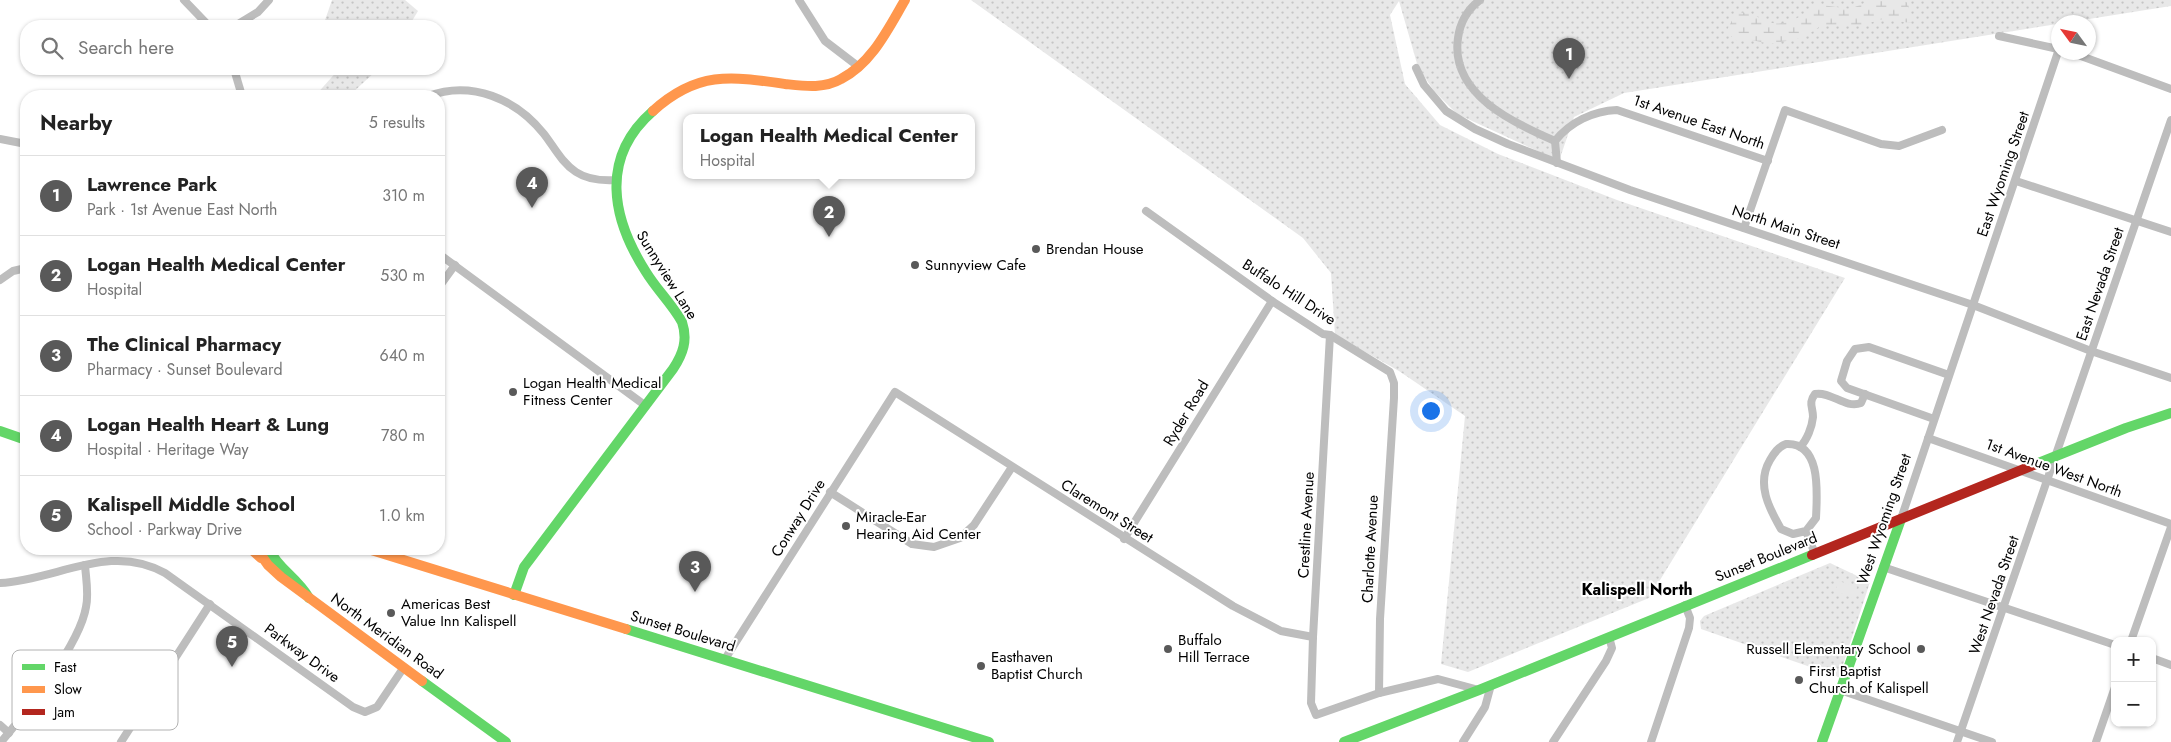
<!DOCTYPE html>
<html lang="en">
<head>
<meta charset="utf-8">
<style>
	:root { --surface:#fff; --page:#f6f6f6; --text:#222; --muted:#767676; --line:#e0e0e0; --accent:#595959 }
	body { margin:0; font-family:Jost,sans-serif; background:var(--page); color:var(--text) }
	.controls { position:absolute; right:15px; bottom:15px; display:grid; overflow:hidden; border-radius:10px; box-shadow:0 1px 4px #0004 }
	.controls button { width:45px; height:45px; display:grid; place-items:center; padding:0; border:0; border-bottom:1px solid var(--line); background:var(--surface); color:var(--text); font:25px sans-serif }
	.compass { position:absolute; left:2051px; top:15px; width:45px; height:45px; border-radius:50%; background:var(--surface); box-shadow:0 1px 4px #0004; rotate:303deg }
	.you { position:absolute; left:1430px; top:410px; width:18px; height:18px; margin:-12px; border:4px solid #fff; border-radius:50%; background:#1a73e8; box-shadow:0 0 0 8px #1a73e833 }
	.badge { display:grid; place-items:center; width:32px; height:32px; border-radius:50%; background:var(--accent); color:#fff; font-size:16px; font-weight:700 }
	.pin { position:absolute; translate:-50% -41px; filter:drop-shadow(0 1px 2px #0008) }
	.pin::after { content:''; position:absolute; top:26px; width:18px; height:15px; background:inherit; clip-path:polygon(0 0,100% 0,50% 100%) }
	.popup { position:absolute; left:683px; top:114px; width:292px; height:65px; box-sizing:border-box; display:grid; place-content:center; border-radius:10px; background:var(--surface); filter:drop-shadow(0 1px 4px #0005); font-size:16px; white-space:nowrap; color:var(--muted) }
	.popup b { font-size:19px; color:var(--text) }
	.popup::after { content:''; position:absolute; left:50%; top:100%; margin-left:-10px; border:10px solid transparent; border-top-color:var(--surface) }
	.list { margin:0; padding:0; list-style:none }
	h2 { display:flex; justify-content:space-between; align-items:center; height:65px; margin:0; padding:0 20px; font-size:21px }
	h2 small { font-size:16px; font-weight:400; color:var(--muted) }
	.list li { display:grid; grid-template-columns:32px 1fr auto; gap:15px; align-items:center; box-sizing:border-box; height:80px; padding:0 20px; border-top:1px solid var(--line) }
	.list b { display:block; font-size:19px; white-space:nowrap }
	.list p { margin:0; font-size:16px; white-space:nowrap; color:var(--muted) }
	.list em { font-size:16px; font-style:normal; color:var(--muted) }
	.icon { flex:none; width:28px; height:28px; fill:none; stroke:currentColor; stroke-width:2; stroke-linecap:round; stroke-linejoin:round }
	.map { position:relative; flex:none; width:2171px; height:742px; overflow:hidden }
	.search { position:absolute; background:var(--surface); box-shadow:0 1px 4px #0004; left:20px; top:20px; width:425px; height:55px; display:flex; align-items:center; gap:12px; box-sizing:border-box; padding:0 18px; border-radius:20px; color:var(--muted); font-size:19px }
	.panel { position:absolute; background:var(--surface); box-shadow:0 1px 4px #0004; left:20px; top:90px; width:425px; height:465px; border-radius:20px }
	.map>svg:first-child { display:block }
</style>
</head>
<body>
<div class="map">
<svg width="2171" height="742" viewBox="0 0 2171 742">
	<defs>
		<pattern id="green-dots" width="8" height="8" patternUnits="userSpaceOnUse" patternTransform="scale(1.25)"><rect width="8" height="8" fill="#e8e8e8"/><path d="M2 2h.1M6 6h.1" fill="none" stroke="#c5c5c5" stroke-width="1.8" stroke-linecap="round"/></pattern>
		<pattern id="wetland-marsh" width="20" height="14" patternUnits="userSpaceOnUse" patternTransform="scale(1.25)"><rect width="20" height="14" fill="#e8e8e8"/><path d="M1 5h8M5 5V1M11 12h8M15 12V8" fill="none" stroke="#c5c5c5"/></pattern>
	</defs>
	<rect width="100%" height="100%" fill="#fff"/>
	<!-- green -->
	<g fill="url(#green-dots)">
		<path d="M332,0h73l13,11 -9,15h-86z"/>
		<path d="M971,0h1200v6l-547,87 -50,24 -15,44 -102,-47 -23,-23 -16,-24 -19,-66 -9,14 15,69 35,41 58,29 119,46 228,78 -196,320 -181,74 -27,-8 24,-248 -66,-45 -64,-36 -4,-62 -28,-35z"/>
		<path d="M339,69h39l-29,27h-34z"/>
		<path d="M1830,563l40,19 -31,95 -138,-48 -1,-8 4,-5z"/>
	</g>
	<!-- wetland -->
	<path fill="url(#wetland-marsh)" d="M1872,0h29l7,3 3,20 -28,-4 -21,6 -41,1 -19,12 -32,6 -23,-5 -10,2 -11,-9 10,-19c21,-1 16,3 33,9 19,6 34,-7 46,-18l35,5z"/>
	<!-- pitch -->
	<path fill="#e8e8e8" d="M1839,581l18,6 -4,11 -18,-7z"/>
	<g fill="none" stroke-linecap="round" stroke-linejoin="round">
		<!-- street -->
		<g stroke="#bdbdbd" stroke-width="8">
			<path d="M184,0l25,26"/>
			<path d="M799,0l26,41 34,26"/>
			<path d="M1480,0c-12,9 -20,23 -22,38 -8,56 55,85 97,103"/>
			<path d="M235,26l23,-14 11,-12"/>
			<path d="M1999,36l59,13"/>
			<path d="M2070,52l101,37"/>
			<path d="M1416,68l8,17 22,26 29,18 33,15 122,46 343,115 118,46 80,27"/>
			<path d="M234,69l8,27"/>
			<path d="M428,96c44,-16 88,3 116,38 10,13 18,29 32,38 12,8 26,9 41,8"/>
			<path d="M0,139l26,5"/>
			<path d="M1557,163l-2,-22c15,-19 38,-30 62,-31l151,51"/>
			<path d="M2016,181l155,51"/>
			<path d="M1146,211l126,90 51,33 7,1 60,37 4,11v15l-14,221 -1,74"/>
			<path d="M1744,228l41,-118 96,34 18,2 43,-16"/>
			<path d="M439,254l207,152"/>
			<path d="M0,280l13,-9 13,-3"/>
			<path d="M439,287l16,-22"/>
			<path d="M1330,335l-17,302 -2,66 5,12 63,-22 59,-14 41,11"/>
			<path d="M1934,419l-87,-31 -6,-7 6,-20 8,-12 14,-2 80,28"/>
			<path d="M1928,438l243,86"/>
			<path d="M1800,447c7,-7 12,-20 13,-30 0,-10 -5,-14 2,-23 16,-3 30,15 46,9l4,-9"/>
			<path d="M830,492l82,52 22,3 26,-9 14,-13 38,-58"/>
			<path d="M1901,519l157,-467"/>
			<path d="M1806,531l-13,3 -12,-5c-12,-21 -25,-45 -11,-69 4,-7 8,-13 16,-16 36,-2 31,50 30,74l-10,13 9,23"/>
			<path d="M1124,539l148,-238"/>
			<path d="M1883,567l232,78"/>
			<path d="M0,583c57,-3 110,-41 165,-10l188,134 12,5 12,-5 27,-40"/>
			<path d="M2131,641l40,-114"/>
			<path d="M2152,658l19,7"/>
			<path d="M725,659l170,-267 338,214 48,25 32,6"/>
			<path d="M1840,690l152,52"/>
			<path d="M0,725l9,8"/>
			<path d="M1,742c25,-29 79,-98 85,-135 3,-13 0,-28 -1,-42"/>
			<path d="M121,742l89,-138"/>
			<path d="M1463,742l22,-35 6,-22"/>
			<path d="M1553,742l53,-81 6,-13 -3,-11"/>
			<path d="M1651,742l38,-114 1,-10 -5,-13"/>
			<path d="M1957,742l214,-622"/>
			<path d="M2096,742l19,-55"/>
		</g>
		<!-- fast -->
		<g stroke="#63d668" stroke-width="10">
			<path d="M0,431l26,9"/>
			<path d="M2036,464l90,-36 45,-15"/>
			<path d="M269,549c9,20 28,28 40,49"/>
			<path d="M514,595l10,-28 149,-198c10,-15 15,-29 9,-47 -10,-18 -25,-32 -36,-50 -34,-53 -47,-114 7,-161"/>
			<path d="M626,629l363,113"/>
			<path d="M422,681l84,61"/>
			<path d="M1344,742l135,-52 333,-135"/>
			<path d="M1822,742l79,-223"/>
		</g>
		<!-- slow -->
		<g stroke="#ff974d" stroke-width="10">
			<path d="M653,111c44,-40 77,-35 132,-27 19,2 39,5 56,-5 31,-16 47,-50 64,-79"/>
			<path d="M251,549l10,9"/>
			<path d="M368,549l258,80"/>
			<path d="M258,551l10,14 13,12 141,104"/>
		</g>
		<!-- jam -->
		<path stroke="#b3261e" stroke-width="10" d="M1812,555l224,-91"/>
	</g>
	<!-- markers -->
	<g fill="#595959" stroke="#fff" stroke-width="2">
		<circle cx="1036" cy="249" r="5"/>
		<circle cx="915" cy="265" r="5"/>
		<circle cx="513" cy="392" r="5"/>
		<circle cx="846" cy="526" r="5"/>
		<circle cx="391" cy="613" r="5"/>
		<circle cx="1168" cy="649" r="5"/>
		<circle cx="1921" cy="649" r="5"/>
		<circle cx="981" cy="666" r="5"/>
		<circle cx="1799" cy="680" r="5"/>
	</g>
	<g text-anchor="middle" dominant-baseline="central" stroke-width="4" stroke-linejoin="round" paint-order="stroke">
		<!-- street labels -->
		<g font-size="15" fill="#000" stroke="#fff">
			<text transform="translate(1699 122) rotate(19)">1st Avenue East North</text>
			<text transform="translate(2003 174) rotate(-71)">East Wyoming Street</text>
			<text transform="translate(1786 227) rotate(18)">North Main Street</text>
			<text transform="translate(667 275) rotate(58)">Sunnyview Lane</text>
			<text transform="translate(2100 284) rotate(-71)">East Nevada Street</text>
			<text transform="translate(1289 292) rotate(33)">Buffalo Hill Drive</text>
			<text transform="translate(1186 413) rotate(-59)">Ryder Road</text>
			<text transform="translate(2054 468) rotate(20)">1st Avenue West North</text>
			<text transform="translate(1107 511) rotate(32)">Claremont Street</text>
			<text transform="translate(798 518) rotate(-58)">Conway Drive</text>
			<text transform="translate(1884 519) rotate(-71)">West Wyoming Street</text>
			<text transform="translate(1306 525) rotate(-87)">Crestline Avenue</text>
			<text transform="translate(1370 549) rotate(-87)">Charlotte Avenue</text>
			<text transform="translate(1766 557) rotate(-22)">Sunset Boulevard</text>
			<text transform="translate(1994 595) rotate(-71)">West Nevada Street</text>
			<text transform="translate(683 631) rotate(17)">Sunset Boulevard</text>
			<text transform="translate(387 636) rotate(36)">North Meridian Road</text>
			<text transform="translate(302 653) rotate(36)">Parkway Drive</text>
		</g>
		<!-- poi labels -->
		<g font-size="15" fill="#000" stroke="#fff" text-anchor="start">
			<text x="1046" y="249">Brendan House</text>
			<text x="925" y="265">Sunnyview Cafe</text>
			<text x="523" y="383">Logan Health Medical<tspan x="523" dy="17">Fitness Center</tspan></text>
			<text x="856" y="517">Miracle-Ear<tspan x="856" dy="17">Hearing Aid Center</tspan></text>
			<text x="401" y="604">Americas Best<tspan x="401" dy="17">Value Inn Kalispell</tspan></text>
			<text x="1178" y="640">Buffalo<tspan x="1178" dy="17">Hill Terrace</tspan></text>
			<text x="1911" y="649" text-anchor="end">Russell Elementary School</text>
			<text x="991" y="657">Easthaven<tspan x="991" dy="17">Baptist Church</tspan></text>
			<text x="1809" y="671">First Baptist<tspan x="1809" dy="17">Church of Kalispell</tspan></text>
		</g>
		<!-- neighbourhood labels -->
		<g font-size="16" font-weight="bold" fill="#000" stroke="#fff">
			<text x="1637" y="589">Kalispell North</text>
		</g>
	</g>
	<!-- legend -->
	<rect x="12" y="650" width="166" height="80" rx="8" fill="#fff" stroke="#b2b2b2" stroke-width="1"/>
	<rect x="22" y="664" width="23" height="6" fill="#63d668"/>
	<rect x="22" y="686" width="23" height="7" fill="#ff974d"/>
	<rect x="22" y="709" width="23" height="6" fill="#b3261e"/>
	<g font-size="14" fill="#000">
		<text x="54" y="672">Fast</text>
		<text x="54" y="694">Slow</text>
		<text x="54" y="717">Jam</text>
	</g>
</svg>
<div class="controls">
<button>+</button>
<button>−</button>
</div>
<svg class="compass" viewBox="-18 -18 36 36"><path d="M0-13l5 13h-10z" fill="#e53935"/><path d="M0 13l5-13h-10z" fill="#767676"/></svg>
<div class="you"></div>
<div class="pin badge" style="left:1569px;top:79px">1</div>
<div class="pin badge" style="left:829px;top:237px">2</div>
<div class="popup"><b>Logan Health Medical Center</b>Hospital</div>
<div class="pin badge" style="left:695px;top:592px">3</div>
<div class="pin badge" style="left:532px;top:208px">4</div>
<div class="pin badge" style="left:232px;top:667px">5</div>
<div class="search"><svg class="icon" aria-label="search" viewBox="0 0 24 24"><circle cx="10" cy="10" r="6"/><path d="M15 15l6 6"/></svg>Search here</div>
<section class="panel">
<h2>Nearby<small>5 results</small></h2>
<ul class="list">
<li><span class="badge">1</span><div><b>Lawrence Park</b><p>Park · 1st Avenue East North</p></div><em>310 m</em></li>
<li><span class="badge">2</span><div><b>Logan Health Medical Center</b><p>Hospital</p></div><em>530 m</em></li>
<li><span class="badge">3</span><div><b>The Clinical Pharmacy</b><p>Pharmacy · Sunset Boulevard</p></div><em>640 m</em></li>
<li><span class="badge">4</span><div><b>Logan Health Heart &amp; Lung</b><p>Hospital · Heritage Way</p></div><em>780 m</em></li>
<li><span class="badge">5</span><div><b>Kalispell Middle School</b><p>School · Parkway Drive</p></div><em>1.0 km</em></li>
</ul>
</section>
</div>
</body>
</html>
